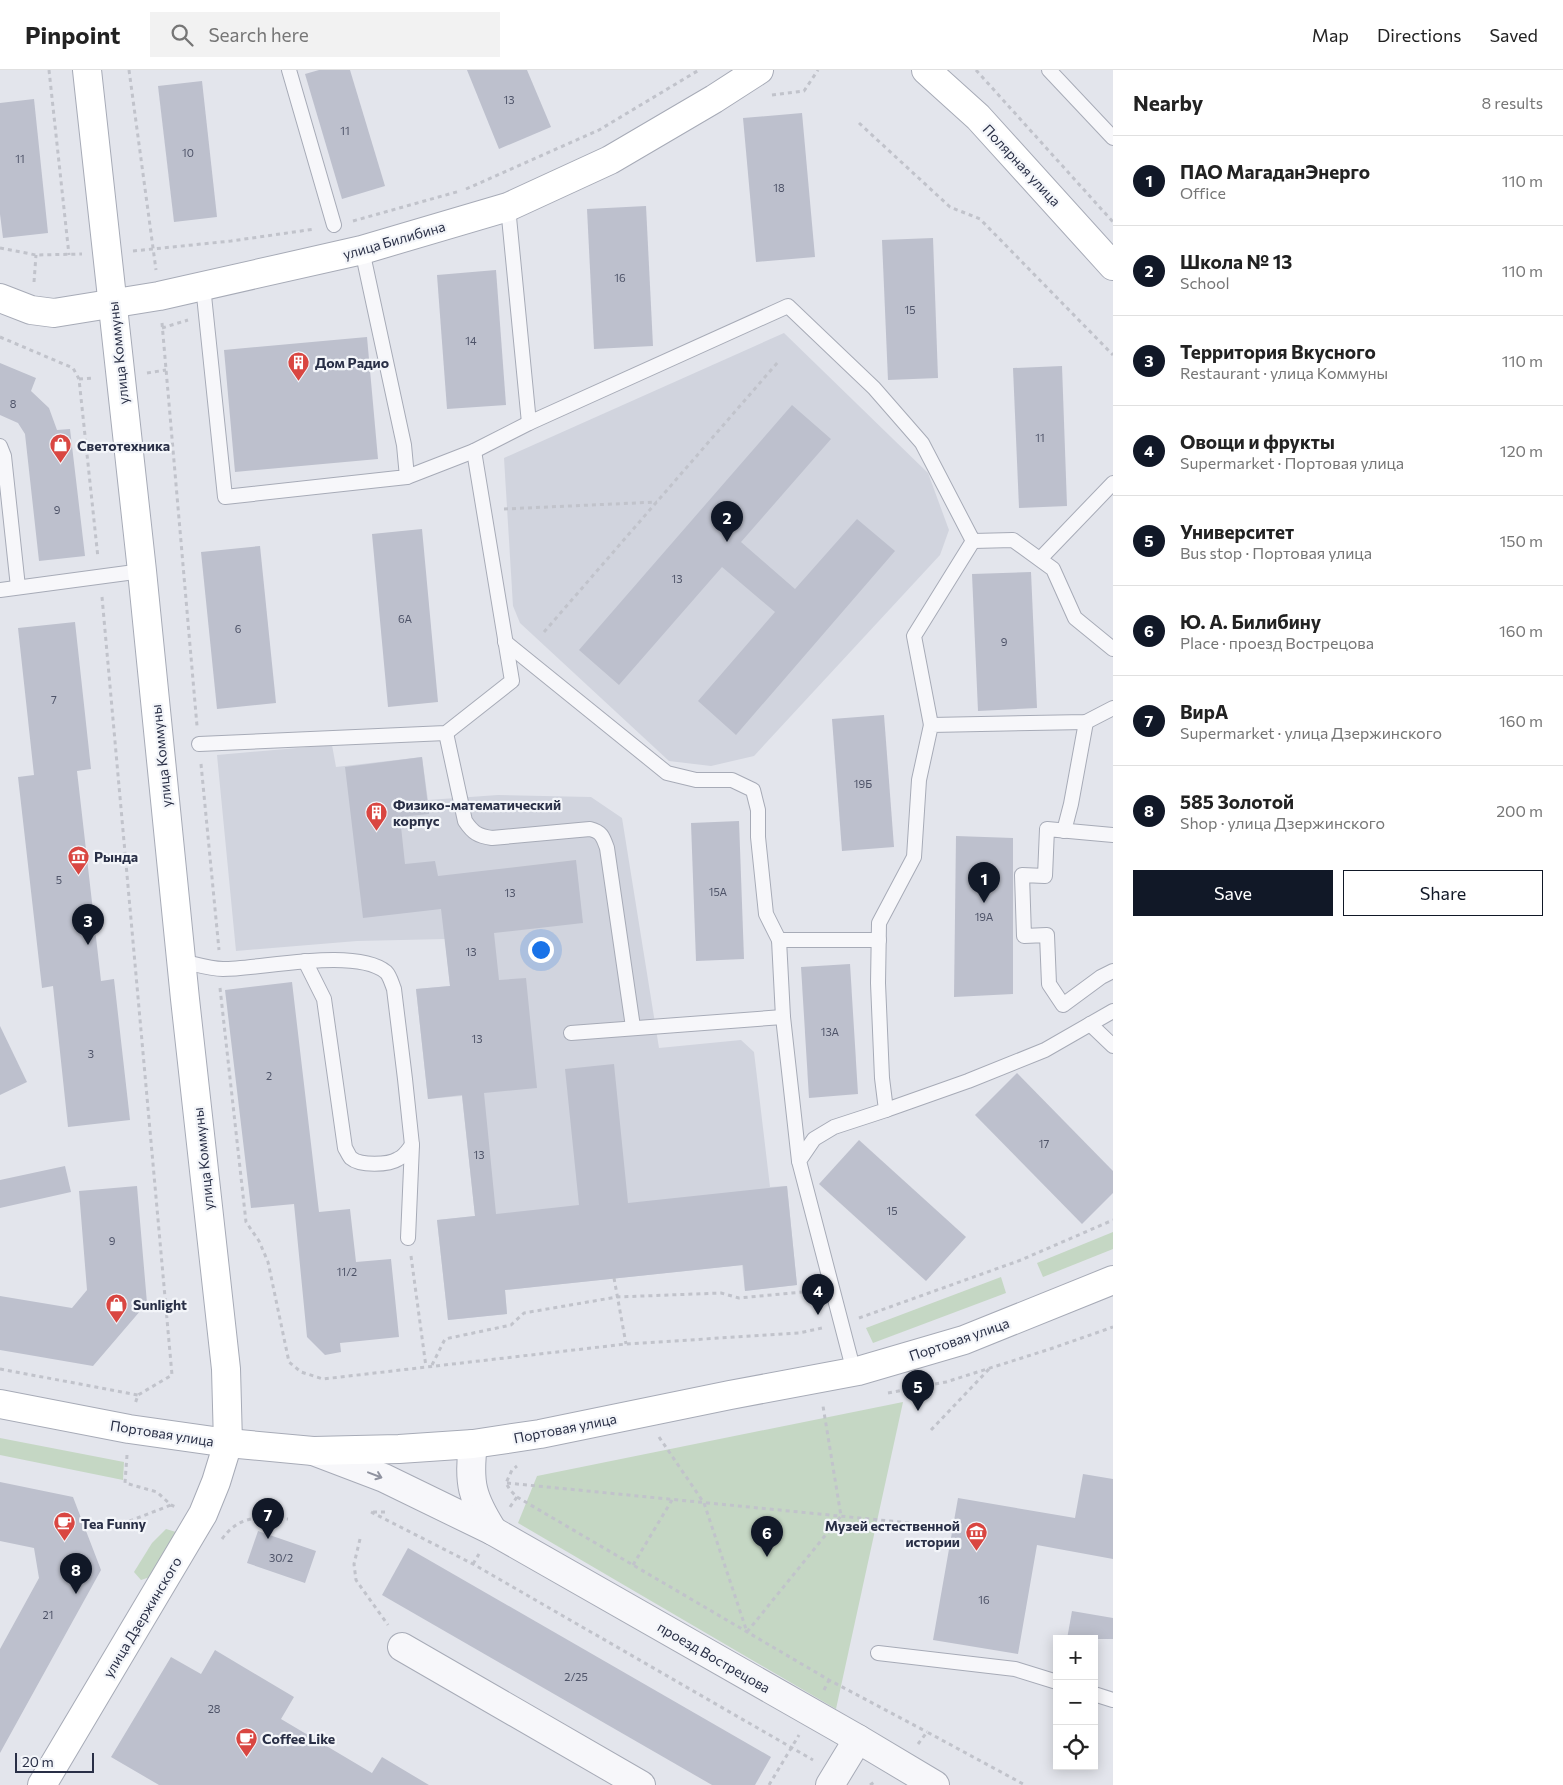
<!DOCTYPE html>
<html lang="en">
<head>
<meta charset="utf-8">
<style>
	:root { --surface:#fff; --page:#f2f2f2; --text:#222; --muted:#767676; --line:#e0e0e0; --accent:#111827 }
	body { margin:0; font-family:Commissioner,sans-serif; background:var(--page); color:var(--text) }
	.controls { position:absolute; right:15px; bottom:15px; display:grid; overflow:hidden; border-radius:0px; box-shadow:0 2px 12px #0003 }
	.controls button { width:45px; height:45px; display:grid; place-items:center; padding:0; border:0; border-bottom:1px solid var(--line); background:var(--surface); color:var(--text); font:25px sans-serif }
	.scale { position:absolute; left:15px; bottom:12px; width:79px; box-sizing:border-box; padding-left:5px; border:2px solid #292f46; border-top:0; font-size:14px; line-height:18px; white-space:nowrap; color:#292f46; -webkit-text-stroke:4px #f3f5f9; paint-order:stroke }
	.you { position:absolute; left:540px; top:879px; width:18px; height:18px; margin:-12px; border:4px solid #fff; border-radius:50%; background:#1a73e8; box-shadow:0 0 0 8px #1a73e833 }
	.badge { display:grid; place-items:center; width:32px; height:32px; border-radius:50%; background:var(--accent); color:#fff; font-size:16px; font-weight:700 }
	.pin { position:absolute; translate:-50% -41px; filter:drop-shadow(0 1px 2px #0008) }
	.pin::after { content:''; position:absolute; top:26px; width:18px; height:15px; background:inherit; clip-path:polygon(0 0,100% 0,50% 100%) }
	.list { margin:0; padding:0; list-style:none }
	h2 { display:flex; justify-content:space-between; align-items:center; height:65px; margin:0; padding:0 20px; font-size:21px }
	h2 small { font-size:16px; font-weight:400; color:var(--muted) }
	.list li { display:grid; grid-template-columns:32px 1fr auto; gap:15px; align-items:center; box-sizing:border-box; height:90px; padding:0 20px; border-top:1px solid var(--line) }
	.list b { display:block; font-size:19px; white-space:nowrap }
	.list p { margin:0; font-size:16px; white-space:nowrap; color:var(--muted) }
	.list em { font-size:16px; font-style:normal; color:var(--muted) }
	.actions { display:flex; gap:10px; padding:15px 20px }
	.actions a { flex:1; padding:11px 0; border:1px solid var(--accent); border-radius:0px; text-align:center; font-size:18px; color:var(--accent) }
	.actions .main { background:var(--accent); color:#fff }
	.icon { flex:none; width:28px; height:28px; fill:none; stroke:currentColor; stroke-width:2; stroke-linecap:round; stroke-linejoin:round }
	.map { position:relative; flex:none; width:1113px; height:1715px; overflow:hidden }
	header { display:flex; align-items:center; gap:30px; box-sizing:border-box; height:70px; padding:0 25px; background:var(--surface); border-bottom:1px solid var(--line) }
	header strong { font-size:24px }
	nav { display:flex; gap:28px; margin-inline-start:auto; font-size:18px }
	.search { width:350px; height:45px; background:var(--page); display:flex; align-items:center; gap:12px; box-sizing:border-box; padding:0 18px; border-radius:0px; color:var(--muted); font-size:19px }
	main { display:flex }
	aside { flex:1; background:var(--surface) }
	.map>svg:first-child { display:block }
</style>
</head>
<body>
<header>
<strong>Pinpoint</strong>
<div class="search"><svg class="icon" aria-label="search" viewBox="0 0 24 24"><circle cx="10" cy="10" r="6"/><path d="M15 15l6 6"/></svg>Search here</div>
<nav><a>Map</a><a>Directions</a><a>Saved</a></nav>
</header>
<main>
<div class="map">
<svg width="1113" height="1715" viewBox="0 0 1113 1715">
	<rect width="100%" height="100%" fill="#e3e5ec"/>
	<!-- built -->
	<g fill="#d1d4de">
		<path d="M784,263l144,140 21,57 -9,25 -186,201 -43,10 -42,-5 -149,-138 -7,-17 -9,-148z"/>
		<path d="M332,675l4,22 86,-10 6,43 70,-5 93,2 31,21 37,230 82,-8 13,12 16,135 17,-1 10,99 -52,6 -3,-26 -237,25 2,24 -59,6 -11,-100 38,-4 -13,-120 -34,3 -12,-110 34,-3 -5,-47 -88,2 -121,10 -19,-196z"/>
	</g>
	<!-- green -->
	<g fill="#c5d7c4">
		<path d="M1113,1162v17l-70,28 -6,-14z"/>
		<path d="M1001,1207l5,16 -133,50 -7,-15z"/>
		<path d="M903,1332l-67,307 -318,-186 19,-47z"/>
		<path d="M0,1368l124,24 -1,18 -123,-25z"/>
		<path d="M166,1459l10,3 -23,44 -12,4 -7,-8 18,-29z"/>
	</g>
	<!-- building -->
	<g fill="#bdc0cd">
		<path d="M319,0h31l35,116 -43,13 -37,-125z"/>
		<path d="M467,0h60l24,57 -52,22z"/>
		<path d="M202,11l15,136 -43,5 -16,-136z"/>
		<path d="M34,29l14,134 -45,5 -3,-24v-111z"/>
		<path d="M802,43l13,144 -59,5 -13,-144z"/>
		<path d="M646,136l7,140 -59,3 -7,-140z"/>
		<path d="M933,168l5,140 -50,2 -6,-140z"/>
		<path d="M496,200l10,135 -59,4 -10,-134z"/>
		<path d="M367,267l11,122 -143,13 -11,-122z"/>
		<path d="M0,293l36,15 -5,13 18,17 8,22 13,-1 15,127 -46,5 -14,-127 -7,-11 -18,-8z"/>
		<path d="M1062,296l5,140 -48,2 -6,-140z"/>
		<path d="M792,335l39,34 -90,103 54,47 62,-70 38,32 -159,184 -38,-34 77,-89 -53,-45 -103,118 -40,-35z"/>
		<path d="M422,459l16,173 -50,5 -16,-173z"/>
		<path d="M260,476l16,157 -59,6 -16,-157z"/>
		<path d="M1031,502l6,136 -59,3 -6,-137z"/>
		<path d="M75,552l16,147 -14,2 24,210 13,-2 16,141 -62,7 -15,-141 -11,2 -24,-211 16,-2 -16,-147z"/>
		<path d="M884,645l10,132 -52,4 -10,-132z"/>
		<path d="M422,687l7,57 -29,3 5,47 30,-3 3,15 138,-16 7,63 -89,10 5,47 27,-2 11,110 -53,5 12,121 83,-9 -14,-136 49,-5 14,139 159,-17 10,99 -52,6 -2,-26 -238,25 2,24 -59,6 -11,-100 38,-4 -13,-121 -34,4 -12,-110 34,-3 -9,-77 -78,9 -18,-151z"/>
		<path d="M739,751l5,138 -48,2 -5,-138z"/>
		<path d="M956,766l57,2v156l-59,3z"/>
		<path d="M850,894l8,130 -49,4 -8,-131z"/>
		<path d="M292,912l27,230 31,-3 6,53 35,-3 8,78 -59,6 1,9 -16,3 -18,-18 -13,-133 -43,4 -26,-218z"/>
		<path d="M0,956l27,56 -27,13z"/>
		<path d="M1017,1003l96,98v22l-31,31 -107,-109z"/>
		<path d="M859,1070l107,97 -40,44 -107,-97z"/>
		<path d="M65,1096l6,26 -71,16v-28z"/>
		<path d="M137,1116l10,117 -54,63 -93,-16v-54l72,12 15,-18 -8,-99z"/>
		<path d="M1083,1404l30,5v80l-76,-14 -19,109 -85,-14 25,-142 117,20z"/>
		<path d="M0,1412l73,15 28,73 -101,183v-104l39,-71 -5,-30 -34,-7z"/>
		<path d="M258,1461l58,20 -11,32 -58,-20z"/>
		<path d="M408,1478l363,209 -16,28h-43l-330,-190z"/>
		<path d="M1072,1541l41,7v21h-46z"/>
		<path d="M215,1580l79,47 -13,22 91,54 10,-16 47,28h-270l-48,-28 60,-100 30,17z"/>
	</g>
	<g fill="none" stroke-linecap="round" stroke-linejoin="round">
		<defs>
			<g id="lane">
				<path d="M289,0l45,155"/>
				<path d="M1049,0l64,68"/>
				<path d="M508,137l21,216"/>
				<path d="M203,216l22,211 182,-20 -3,-32 -42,-195"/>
				<path d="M0,376l4,10 14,131"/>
				<path d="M407,407l67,-26 55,-28 259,-117 86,82 48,55 51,98 40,-1 40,29 22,49 38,31"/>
				<path d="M1040,489l73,-76"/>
				<path d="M0,520l142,-19"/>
				<path d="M505,572l162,131 29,7h36l21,10 5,20v27l8,77 13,26 4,77 16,144"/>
				<path d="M931,655l-17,-89 59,-95"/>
				<path d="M446,663l19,88c8,12 13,15 27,17l98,-9c12,3 13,8 17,19l26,179"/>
				<path d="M199,674l247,-11 66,-52 -38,-230"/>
				<path d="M1064,761l7,-27 15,-82"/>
				<path d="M1113,765l-66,-6 -2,47 -23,-1 2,61 23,-1 2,49 14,21 38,-28 12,-6"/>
				<path d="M779,870h100"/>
				<path d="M181,891c14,3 29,8 42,8 39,0 132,-22 163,3 4,4 6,12 8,17l11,90 7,66 -4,93"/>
				<path d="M305,891l19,38 21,149c2,3 4,8 6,10 9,8 38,7 47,1 7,-3 10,-9 14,-14"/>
				<path d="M1090,954l23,22"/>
				<path d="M571,963l212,-16"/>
				<path d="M886,1040l82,-29 77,-31 68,-39"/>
				<path d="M854,1302l-55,-211 15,-22 20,-12 52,-17 -4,-32 -4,-95 1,-60 35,-66 5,-77 12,-55 155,-3 27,-14"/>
				<path d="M878,1583l137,16 42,13"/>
				<path d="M1094,1624l19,6"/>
			</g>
			<g id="street">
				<path d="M473,1374c-5,39 -1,54 20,87"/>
				<path d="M313,1381l71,27 109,53 365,208 77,46"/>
				<path d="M402,1577l239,138"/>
				<path d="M830,1715l28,-46"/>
			</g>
			<g id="secondary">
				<path d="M926,0l52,47 135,149"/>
				<path d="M0,228l31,12 23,3 105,-17 203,-46 146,-43 102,-47 104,-61 45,-29"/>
				<path d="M0,1334l129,25 99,14 85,8 86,-2 74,-5 67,-10 190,-39 128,-24 106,-31 149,-60"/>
				<path d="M42,1715l161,-271 13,-32 12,-39 -2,-74 -41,-370 -43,-428 -55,-501"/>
			</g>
		</defs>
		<!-- lane casing -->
		<use href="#lane" stroke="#a7abb7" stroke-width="16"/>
		<!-- street casing -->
		<use href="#street" stroke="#a7abb7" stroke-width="30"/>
		<!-- secondary casing -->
		<use href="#secondary" stroke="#a7abb7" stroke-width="30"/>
		<!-- path -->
		<g stroke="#c1c3cb" stroke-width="3" stroke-dasharray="4 4" stroke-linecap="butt">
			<path d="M49,0l20,185"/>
			<path d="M129,0l27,200"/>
			<path d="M976,0l137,152"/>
			<path d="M772,25l32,-4 14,-21"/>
			<path d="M859,53l91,84 30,12 133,136"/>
			<path d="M466,119l133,-59 100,-60"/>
			<path d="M353,151l107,-30"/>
			<path d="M0,178l36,7 46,-1"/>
			<path d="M133,181l98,-10 84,-12"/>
			<path d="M34,212l2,-27"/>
			<path d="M162,253l35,403"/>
			<path d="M162,258l26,-8"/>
			<path d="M0,267l73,31 6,11 19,179"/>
			<path d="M147,303l19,-3"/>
			<path d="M79,309l14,-1"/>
			<path d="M504,439l153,-7"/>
			<path d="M102,527l70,778 -34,20 -3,9"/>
			<path d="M544,562l234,-270"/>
			<path d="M201,694l18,186"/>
			<path d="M220,918l26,234 13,19 9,21 21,100 12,10 22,7 303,-35 173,-11 23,-5"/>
			<path d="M411,1186l15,111"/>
			<path d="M614,1208l12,66"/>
			<path d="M859,1248l162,-58 92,-40"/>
			<path d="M432,1295l13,-26 66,-14 13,-12 93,-16 104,-4 18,5 74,-7"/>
			<path d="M0,1299l138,26"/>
			<path d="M888,1323l58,-11 104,-33 63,-22"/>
			<path d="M931,1360l59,-62"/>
			<path d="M659,1367l45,66 43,129 94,-116 -18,-110"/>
			<path d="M127,1385l-2,28 32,9 14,13 5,2"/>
			<path d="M507,1413l403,40"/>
			<path d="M517,1427l312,183 98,52"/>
			<path d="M510,1437l7,-10 -7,-7 -4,-7 6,-13 5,-4"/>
			<path d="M371,1442l102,52 340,196"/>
			<path d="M373,1442h16"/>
			<path d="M122,1454l49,-19"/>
			<path d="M222,1469c18,-25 39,-22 66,-20"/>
			<path d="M360,1469l-6,25 2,16 32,45"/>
			<path d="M473,1494l6,-10"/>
			<path d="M633,1495l39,-65"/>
			<path d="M824,1620l5,-10"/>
			<path d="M918,1674l9,-12 98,53"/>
			<path d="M769,1715l30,-50"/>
			<path d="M870,1715l6,-4"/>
		</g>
		<!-- lane -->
		<use href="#lane" stroke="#f7f7fa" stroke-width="14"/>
		<!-- street -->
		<use href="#street" stroke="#f7f7fa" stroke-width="28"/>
		<!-- secondary -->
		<use href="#secondary" stroke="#fff" stroke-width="28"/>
	</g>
	<!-- one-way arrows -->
	<defs><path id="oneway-shaft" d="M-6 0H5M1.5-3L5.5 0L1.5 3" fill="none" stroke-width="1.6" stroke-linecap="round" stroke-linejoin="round" transform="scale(1.25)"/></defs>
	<use stroke="#9093a0" href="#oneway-shaft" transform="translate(375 1405) rotate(21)"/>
	<!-- icons -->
	<defs>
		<symbol id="building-pin" viewBox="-11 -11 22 30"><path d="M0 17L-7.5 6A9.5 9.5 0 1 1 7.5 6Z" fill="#d94641" stroke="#f3f5f9"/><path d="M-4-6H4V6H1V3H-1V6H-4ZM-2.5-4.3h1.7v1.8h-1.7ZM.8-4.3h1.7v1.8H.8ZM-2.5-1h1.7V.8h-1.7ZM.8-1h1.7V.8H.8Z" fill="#fff"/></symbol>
		<symbol id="shop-pin" viewBox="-11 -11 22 30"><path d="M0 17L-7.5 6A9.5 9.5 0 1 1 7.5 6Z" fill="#d94641" stroke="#f3f5f9"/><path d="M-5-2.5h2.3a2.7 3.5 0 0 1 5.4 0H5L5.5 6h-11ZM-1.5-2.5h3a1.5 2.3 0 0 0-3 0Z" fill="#fff"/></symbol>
		<symbol id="museum-pin" viewBox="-11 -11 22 30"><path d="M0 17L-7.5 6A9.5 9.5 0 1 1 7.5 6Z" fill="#d94641" stroke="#f3f5f9"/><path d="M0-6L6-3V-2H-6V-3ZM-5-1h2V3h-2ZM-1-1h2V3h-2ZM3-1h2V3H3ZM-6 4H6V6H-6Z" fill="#fff"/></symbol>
		<symbol id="cafe-pin" viewBox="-11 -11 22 30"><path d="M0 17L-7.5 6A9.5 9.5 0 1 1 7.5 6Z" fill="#d94641" stroke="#f3f5f9"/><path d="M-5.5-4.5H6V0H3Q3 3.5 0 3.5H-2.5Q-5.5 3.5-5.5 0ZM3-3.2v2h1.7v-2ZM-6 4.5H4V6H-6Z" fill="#fff"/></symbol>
	</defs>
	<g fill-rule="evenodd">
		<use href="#building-pin" x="286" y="280" width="25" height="34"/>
		<use href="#shop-pin" x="48" y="362" width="25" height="34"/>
		<use href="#building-pin" x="364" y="730" width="25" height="34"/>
		<use href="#museum-pin" x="66" y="774" width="25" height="34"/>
		<use href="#shop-pin" x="104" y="1222" width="25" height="34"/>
		<use href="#cafe-pin" x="52" y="1440" width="25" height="34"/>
		<use href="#museum-pin" x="964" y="1450" width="25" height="34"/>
		<use href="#cafe-pin" x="234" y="1656" width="25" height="34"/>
	</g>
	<g text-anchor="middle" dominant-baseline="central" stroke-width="4.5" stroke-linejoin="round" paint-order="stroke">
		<!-- number labels -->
		<g font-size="11" fill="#4e5368">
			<text x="509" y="29">13</text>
			<text x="345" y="60">11</text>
			<text x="188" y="82">10</text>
			<text x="20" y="88">11</text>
			<text x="779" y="117">18</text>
			<text x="620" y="207">16</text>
			<text x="910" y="239">15</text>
			<text x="471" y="270">14</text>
			<text x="13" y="333">8</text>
			<text x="1040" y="367">11</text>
			<text x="57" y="439">9</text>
			<text x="677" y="508">13</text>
			<text x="405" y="548">6А</text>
			<text x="238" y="558">6</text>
			<text x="1004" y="571">9</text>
			<text x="54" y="629">7</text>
			<text x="863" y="713">19Б</text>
			<text x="59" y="809">5</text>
			<text x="718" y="821">15А</text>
			<text x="510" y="822">13</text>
			<text x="984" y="846">19А</text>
			<text x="471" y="881">13</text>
			<text x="830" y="961">13А</text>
			<text x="477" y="968">13</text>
			<text x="91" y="983">3</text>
			<text x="269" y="1005">2</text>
			<text x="1044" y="1073">17</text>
			<text x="479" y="1084">13</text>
			<text x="892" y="1140">15</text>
			<text x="112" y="1170">9</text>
			<text x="347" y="1201">11/2</text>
			<text x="281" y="1487">30/2</text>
			<text x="984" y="1529">16</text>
			<text x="48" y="1544">21</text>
			<text x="576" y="1606">2/25</text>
			<text x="214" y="1638">28</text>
		</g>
		<!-- street labels -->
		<g font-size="14" fill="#292f46" stroke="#f3f5f9">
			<text transform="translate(1022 95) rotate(47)">Полярная улица</text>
			<text transform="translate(394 170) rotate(-16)">улица Билибина</text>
			<text transform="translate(118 283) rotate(-96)">улица Коммуны</text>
			<text transform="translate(161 686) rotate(-96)">улица Коммуны</text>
			<text transform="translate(203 1089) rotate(-96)">улица Коммуны</text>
			<text transform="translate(959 1269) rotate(-19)">Портовая улица</text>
			<text transform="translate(565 1358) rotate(-11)">Портовая улица</text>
			<text transform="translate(162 1363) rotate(9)">Портовая улица</text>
			<text transform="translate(142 1547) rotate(-59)">улица Дзержинского</text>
			<text transform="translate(714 1587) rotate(30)">проезд Вострецова</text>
		</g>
		<!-- poi labels -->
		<g font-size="14" font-weight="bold" fill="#292f46" stroke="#f3f5f9" text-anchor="start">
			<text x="315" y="292">Дом Радио</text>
			<text x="77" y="375">Светотехника</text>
			<text x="393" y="734">Физико-математический<tspan x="393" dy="16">корпус</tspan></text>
			<text x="94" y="786">Рында</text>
			<text x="133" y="1234">Sunlight</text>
			<text x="81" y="1453">Tea Funny</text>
			<text x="960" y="1455" text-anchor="end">Музей естественной<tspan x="960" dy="16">истории</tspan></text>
			<text x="262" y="1668">Coffee Like</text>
		</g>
	</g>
</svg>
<div class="controls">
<button>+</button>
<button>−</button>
<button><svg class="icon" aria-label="locate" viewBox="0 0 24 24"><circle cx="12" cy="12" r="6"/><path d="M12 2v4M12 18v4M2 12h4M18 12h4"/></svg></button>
</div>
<div class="scale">20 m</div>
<div class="you"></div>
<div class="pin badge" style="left:984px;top:833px">1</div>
<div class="pin badge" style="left:727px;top:472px">2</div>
<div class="pin badge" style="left:88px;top:875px">3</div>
<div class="pin badge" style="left:818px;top:1245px">4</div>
<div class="pin badge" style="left:918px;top:1341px">5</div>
<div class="pin badge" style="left:767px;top:1487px">6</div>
<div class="pin badge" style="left:268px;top:1469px">7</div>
<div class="pin badge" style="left:76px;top:1524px">8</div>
</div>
<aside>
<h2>Nearby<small>8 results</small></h2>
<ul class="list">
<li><span class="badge">1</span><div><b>ПАО МагаданЭнерго</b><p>Office</p></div><em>110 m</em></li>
<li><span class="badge">2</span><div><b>Школа № 13</b><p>School</p></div><em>110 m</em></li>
<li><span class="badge">3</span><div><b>Территория Вкусного</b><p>Restaurant · улица Коммуны</p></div><em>110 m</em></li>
<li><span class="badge">4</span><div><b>Овощи и фрукты</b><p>Supermarket · Портовая улица</p></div><em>120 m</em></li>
<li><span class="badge">5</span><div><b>Университет</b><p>Bus stop · Портовая улица</p></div><em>150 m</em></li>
<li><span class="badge">6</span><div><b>Ю. А. Билибину</b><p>Place · проезд Вострецова</p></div><em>160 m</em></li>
<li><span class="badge">7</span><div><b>ВирА</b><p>Supermarket · улица Дзержинского</p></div><em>160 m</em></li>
<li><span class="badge">8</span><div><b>585 Золотой</b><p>Shop · улица Дзержинского</p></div><em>200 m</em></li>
</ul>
<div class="actions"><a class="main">Save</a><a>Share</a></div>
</aside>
</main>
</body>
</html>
